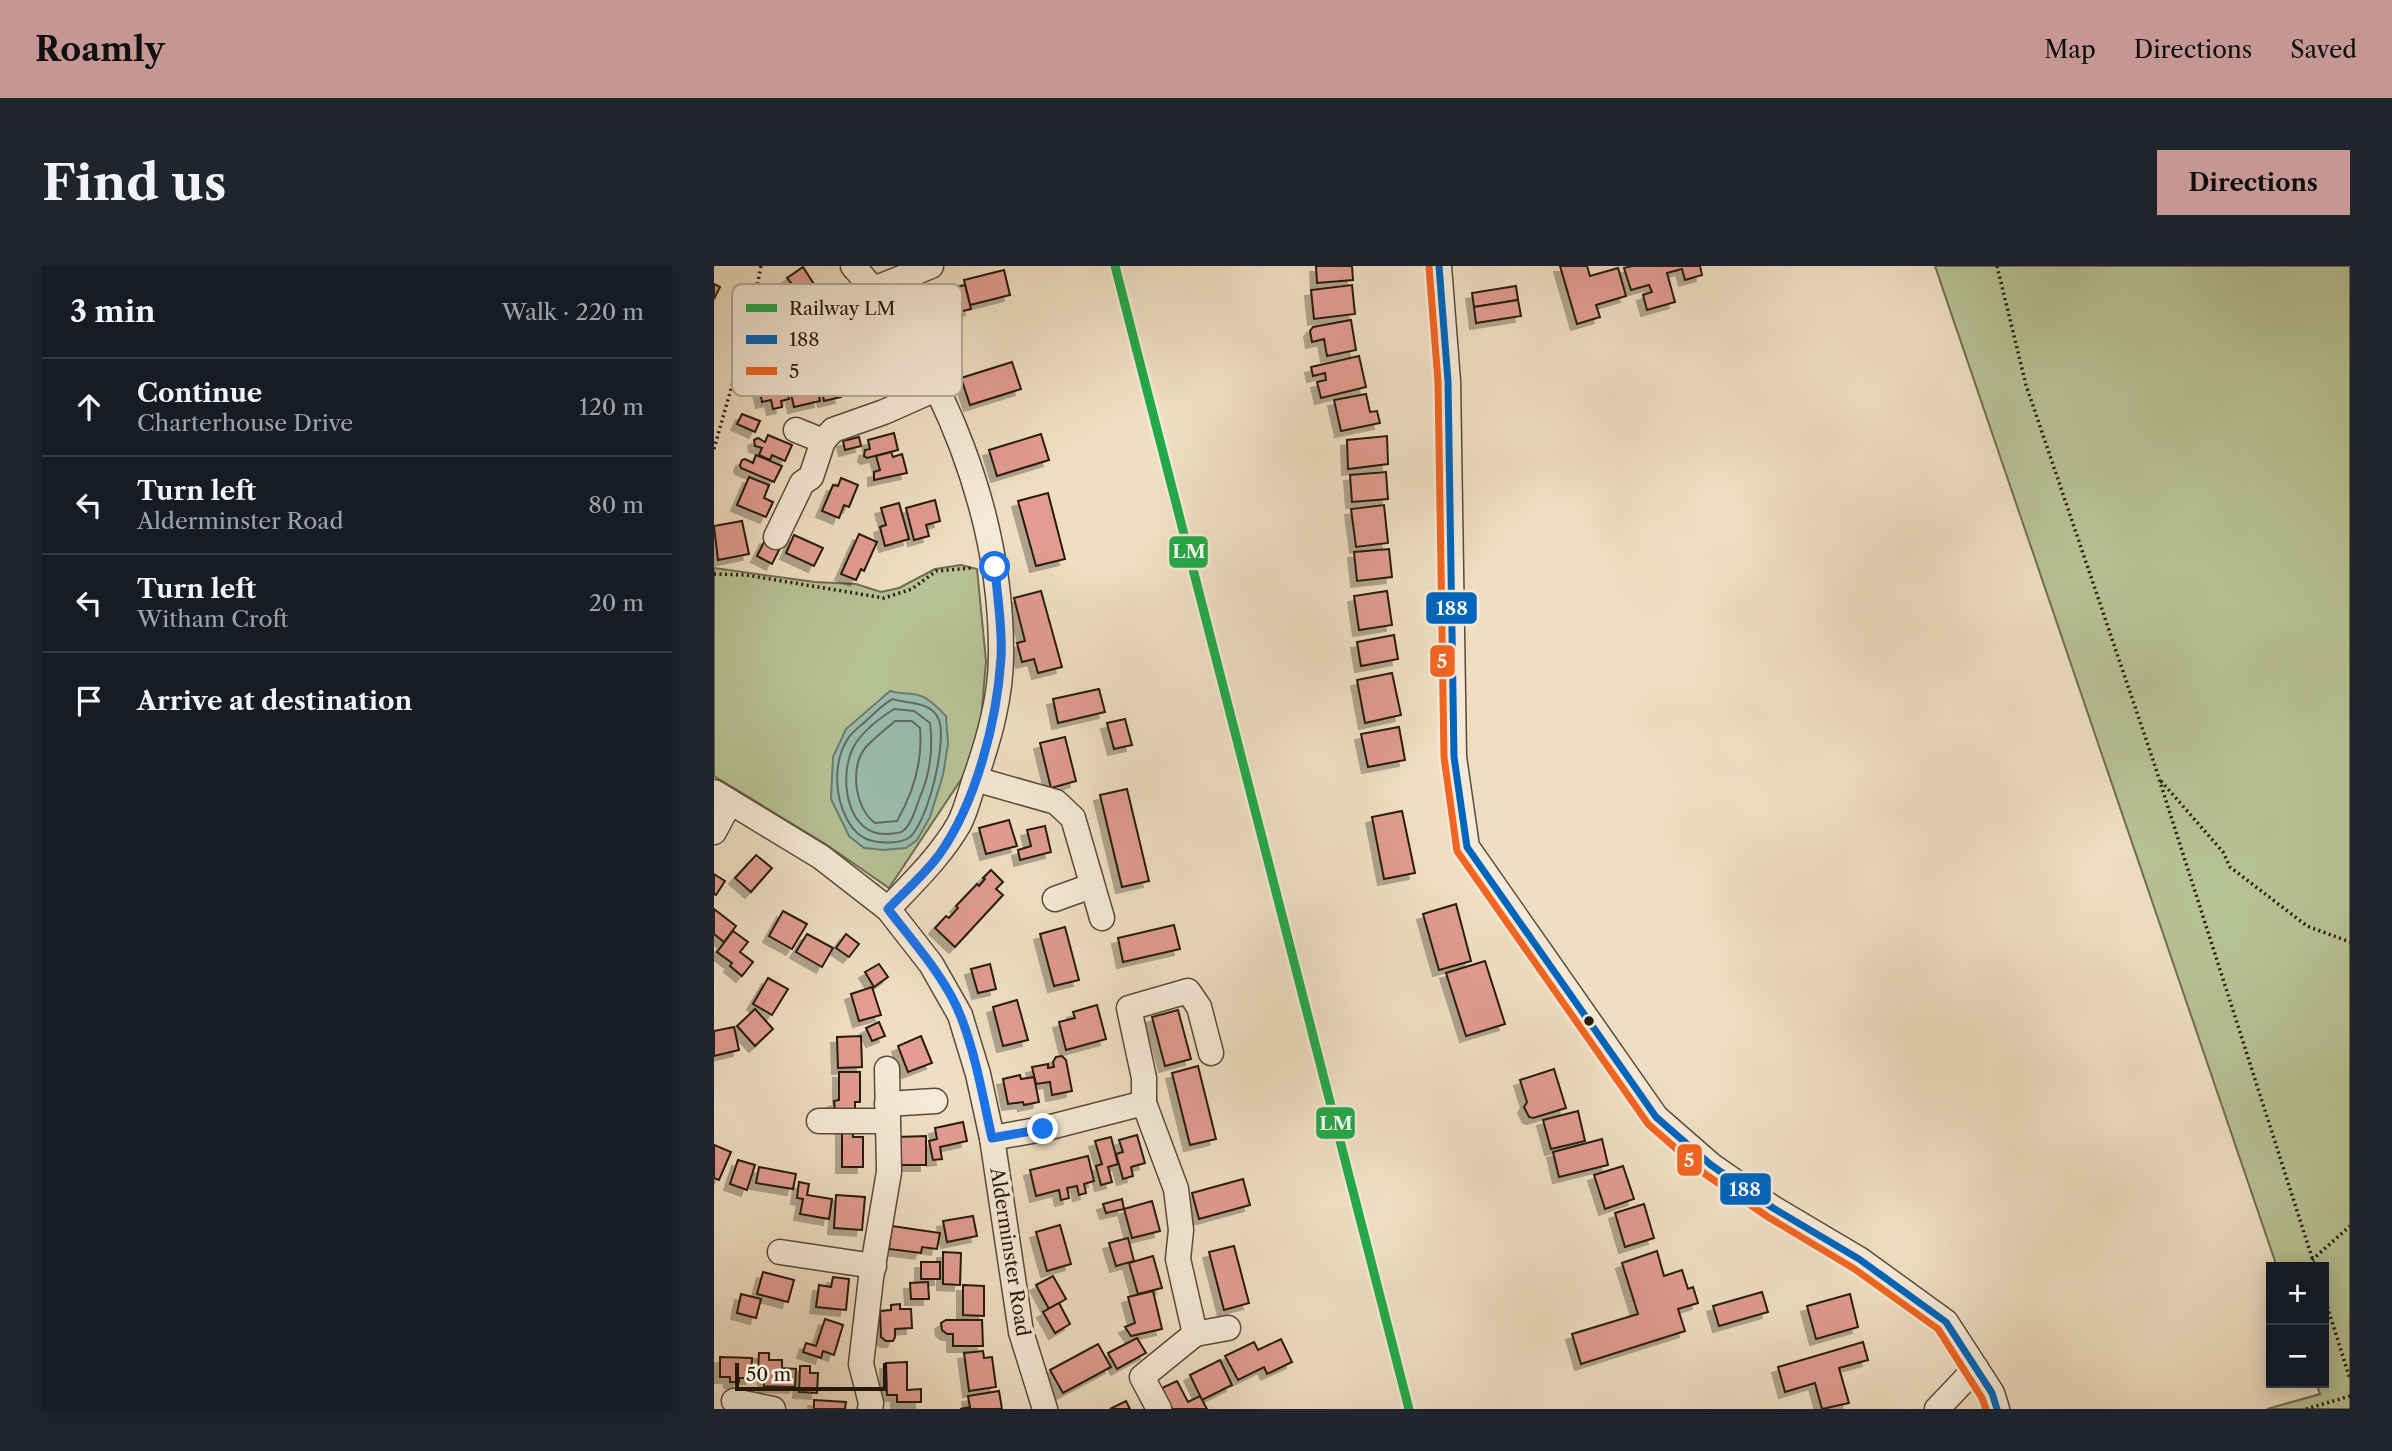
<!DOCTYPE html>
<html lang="en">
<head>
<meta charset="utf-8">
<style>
	:root { --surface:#171b24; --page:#20242c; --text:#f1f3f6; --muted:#9ea1a6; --line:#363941; --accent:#c59692 }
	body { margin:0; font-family:"Libre Caslon Text",serif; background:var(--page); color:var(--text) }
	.controls { position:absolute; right:21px; bottom:21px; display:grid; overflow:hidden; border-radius:0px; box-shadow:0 4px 18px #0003 }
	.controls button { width:63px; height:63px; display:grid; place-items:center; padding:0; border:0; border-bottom:2px solid var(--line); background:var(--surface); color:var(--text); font:35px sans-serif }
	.scale { position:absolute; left:21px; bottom:18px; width:152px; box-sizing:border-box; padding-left:7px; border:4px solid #271a0c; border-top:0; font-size:19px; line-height:24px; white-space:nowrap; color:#271a0c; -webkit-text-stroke:5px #f5ead7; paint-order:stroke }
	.stop { position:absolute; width:21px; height:21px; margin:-16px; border:5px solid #1a73e8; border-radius:50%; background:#fff }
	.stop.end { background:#1a73e8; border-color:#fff; box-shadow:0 2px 7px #0008 }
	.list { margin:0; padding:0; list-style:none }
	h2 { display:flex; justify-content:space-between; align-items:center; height:91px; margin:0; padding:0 28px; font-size:30px }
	h2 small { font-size:23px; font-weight:400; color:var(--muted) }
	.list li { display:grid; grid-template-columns:46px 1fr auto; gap:21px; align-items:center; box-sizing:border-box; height:98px; padding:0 28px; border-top:2px solid var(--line) }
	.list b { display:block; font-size:26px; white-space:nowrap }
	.list p { margin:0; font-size:23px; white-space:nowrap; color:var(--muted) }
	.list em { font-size:23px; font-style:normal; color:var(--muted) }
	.icon { flex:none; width:38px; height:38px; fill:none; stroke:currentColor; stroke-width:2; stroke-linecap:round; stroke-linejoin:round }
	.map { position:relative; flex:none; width:1636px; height:1143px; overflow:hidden; border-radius:0px }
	header { display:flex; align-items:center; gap:42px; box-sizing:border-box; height:98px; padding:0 35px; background:var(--accent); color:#111 }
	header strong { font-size:33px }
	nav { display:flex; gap:38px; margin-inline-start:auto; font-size:24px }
	.intro { display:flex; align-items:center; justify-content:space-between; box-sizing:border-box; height:168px; padding:0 42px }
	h1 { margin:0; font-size:49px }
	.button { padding:18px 32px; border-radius:0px; background:var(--accent); color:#111; font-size:24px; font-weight:700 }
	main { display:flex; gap:42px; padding:0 42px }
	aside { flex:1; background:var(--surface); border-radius:0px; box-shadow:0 4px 18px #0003 }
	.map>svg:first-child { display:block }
</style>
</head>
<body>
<header>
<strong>Roamly</strong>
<nav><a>Map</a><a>Directions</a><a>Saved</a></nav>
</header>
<div class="intro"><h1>Find us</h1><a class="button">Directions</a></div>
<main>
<aside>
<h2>3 min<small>Walk · 220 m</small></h2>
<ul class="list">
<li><svg class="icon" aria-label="ahead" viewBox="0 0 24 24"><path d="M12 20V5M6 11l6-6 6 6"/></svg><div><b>Continue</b><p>Charterhouse Drive</p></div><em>120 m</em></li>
<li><svg class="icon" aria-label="left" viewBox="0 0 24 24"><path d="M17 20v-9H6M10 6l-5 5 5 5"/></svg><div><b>Turn left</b><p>Alderminster Road</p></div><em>80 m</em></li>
<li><svg class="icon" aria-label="left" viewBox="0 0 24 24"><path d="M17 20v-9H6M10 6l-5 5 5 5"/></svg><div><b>Turn left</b><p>Witham Croft</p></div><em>20 m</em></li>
<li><svg class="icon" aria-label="arrive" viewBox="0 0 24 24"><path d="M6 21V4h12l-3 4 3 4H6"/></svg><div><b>Arrive at destination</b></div></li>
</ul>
</aside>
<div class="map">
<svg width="1636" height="1143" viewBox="0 0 1636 1143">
	<defs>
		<filter id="shadow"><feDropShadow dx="-6" dy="6" stdDeviation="0" flood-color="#0004"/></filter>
	</defs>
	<rect width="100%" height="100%" fill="#efdec2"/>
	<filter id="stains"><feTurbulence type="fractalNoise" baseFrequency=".00286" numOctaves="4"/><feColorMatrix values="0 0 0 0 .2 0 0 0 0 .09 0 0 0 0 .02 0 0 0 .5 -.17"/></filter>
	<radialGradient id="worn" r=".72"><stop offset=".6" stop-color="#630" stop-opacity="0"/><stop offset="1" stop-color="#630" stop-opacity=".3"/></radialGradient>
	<!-- green -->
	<g fill="#b7c295" stroke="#6f6e50" stroke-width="2">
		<path d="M1221,0h415v1143h-83l53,-15 -4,-11h8v-116h-47z"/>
		<path d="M247,299l16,4 9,92 -5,59 -17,55 -75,113 -62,-43 -113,-69v-208l101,14 41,2 25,8 18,-4 36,-19z"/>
	</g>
	<!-- water -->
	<path fill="#9abcb0" stroke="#6c7b6e" stroke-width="2" d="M176,425c10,3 20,2 28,4 11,3 20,13 28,21l2,28 -5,31 -13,42 -13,23 -11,8 -23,2 -19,-2 -15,-12 -18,-37 2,-42 13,-28z"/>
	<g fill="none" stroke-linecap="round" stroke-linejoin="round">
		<!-- shore -->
		<g stroke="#606b5e" stroke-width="2">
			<path d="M179,433c15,5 39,2 46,21 8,23 -11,101 -29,117 -8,6 -21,6 -31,5 -15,-1 -25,-9 -32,-23 -13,-24 -14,-59 2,-82 5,-7 13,-12 19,-18 8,-7 16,-16 25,-20z"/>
			<path d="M180,443l20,2 16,12c3,24 0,51 -10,74 -4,10 -8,27 -17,34 -4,3 -10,2 -16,3 -40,2 -48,-55 -35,-84 7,-16 28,-32 42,-41z"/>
			<path d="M181,455h17l8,7c3,33 -7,65 -23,93l-22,2c-20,-14 -26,-57 -9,-76 8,-9 20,-18 29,-26z"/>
		</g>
	</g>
	<!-- building -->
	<g fill="#e29c91" stroke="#271a0c" stroke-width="2" filter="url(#shadow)">
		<path d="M602,0h36l1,14 -36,3z"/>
		<path d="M846,0h27l3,10 28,-8 8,28 -30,9 4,12 -23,7z"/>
		<path d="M918,0h68l2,9 -17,5 -3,-11 -15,4 8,29 -28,8 -4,-15 9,-3 -3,-7 -18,5 -7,-22z"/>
		<path d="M89,1l16,25 -15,9 -2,-2 -5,3 -4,-1 -7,-8v-6l6,-3 -5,-6z"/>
		<path d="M290,4l6,25 -40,10 -6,-25z"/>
		<path d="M0,18l6,3 -6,12z"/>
		<path d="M251,19l6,24 -51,12 -6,-23z"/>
		<path d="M638,19l3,29 -41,5 -3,-29z"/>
		<path d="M802,20l2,14 -44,7 -2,-14z"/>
		<path d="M804,34l3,16 -45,7 -2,-16z"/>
		<path d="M637,54l5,30 -29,6 -3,-17 -12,3 -2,-11 3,-4z"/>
		<path d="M645,90l7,31 -45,11 -4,-16 9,-2 -1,-7 -12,3 -2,-9z"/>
		<path d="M113,93l10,2 1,4 7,-1 5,21 -11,2 2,10 -17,4 -7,-30 9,-2 -1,-6z"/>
		<path d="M298,96l9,27 -51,16 -9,-27z"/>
		<path d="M81,101l2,9 16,-4 7,29 -26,6 -9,-38z"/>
		<path d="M69,107l6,26 -8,2 1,6 -9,2 -2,-9 -9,2 -5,-23z"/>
		<path d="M652,128l4,18 7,-1 3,12 -39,8 -7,-31z"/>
		<path d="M28,148l18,7 -5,11 -18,-8z"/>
		<path d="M180,167l4,17 -31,8 -3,-2 1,-6 5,-1 -2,-9z"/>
		<path d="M327,168l8,26 -52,16 -8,-26z"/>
		<path d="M54,169l24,10 -7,16 -13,-6 -2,5 -11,-5 3,-7 -7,-2 -1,-6 4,-2 7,4z"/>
		<path d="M673,170l1,28 -40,5 -1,-29z"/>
		<path d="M145,171l2,9 -16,4 -2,-9z"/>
		<path d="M177,186l2,5 9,-3 5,19 -33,7v-8l6,-2 -4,-14z"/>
		<path d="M42,189l26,11 -8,16 -33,-14 -1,-3 2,-5 3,-1 8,4z"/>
		<path d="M672,206l2,27 -36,3 -2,-27z"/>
		<path d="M35,211l20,8 -5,13 9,4 -7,15 -29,-12z"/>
		<path d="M127,212l17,7 -9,22 -5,-2 -5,13 -17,-7 11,-26 5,1z"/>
		<path d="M334,227l17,66 -29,7 -18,-65z"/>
		<path d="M221,234l5,21 -14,4 3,11 -15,4 -8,-32z"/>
		<path d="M185,237l10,36 -24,7 -5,-19 6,-2 -5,-17z"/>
		<path d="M670,239l4,38 -32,4 -5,-38z"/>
		<path d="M28,255l7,33 -31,6 -4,-34z"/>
		<path d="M145,268l18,8 -13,29 -3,-2 -5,11 -15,-6z"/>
		<path d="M80,269l29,13 -9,18 -28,-13z"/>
		<path d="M52,272l15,8 -9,18 -15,-8z"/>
		<path d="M675,283l3,28 -35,4 -3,-29z"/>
		<path d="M327,325l21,76 -24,6 -4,-14 -12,3 -5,-19 8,-2 -11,-43z"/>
		<path d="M673,325l5,34 -33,5 -5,-34z"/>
		<path d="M680,369l4,24 -37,7 -4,-24z"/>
		<path d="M678,407l9,42 -36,8 -8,-43z"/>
		<path d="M385,423l6,23 -47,11 -5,-24z"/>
		<path d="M411,453l7,26 -18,4 -7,-26z"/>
		<path d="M685,461l6,33 -37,7 -7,-33z"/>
		<path d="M351,471l11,44 -25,7 -11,-45z"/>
		<path d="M413,523l22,92 -27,6 -22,-92z"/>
		<path d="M688,545l13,62 -31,6 -12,-62z"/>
		<path d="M295,554l8,26 -31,8 -7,-26z"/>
		<path d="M331,560l6,26 -31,8 -2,-10 13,-4 -4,-16z"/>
		<path d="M42,589l16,13 -21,24 -16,-14z"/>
		<path d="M277,604l12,12 -7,7 7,6 -48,52 -20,-19 11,-12 3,2 9,-10 -2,-2 21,-22 2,2 6,-7 -2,-1z"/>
		<path d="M0,608l11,7 -9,14 -2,-1z"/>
		<path d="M742,638l15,57 -32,9 -16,-56z"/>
		<path d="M0,643l22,17 -12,16 -10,-8z"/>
		<path d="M69,645l24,13 -15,25 -23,-13z"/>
		<path d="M460,659l6,24 -57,13 -5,-24z"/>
		<path d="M351,661l14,53 -25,6 -14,-52z"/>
		<path d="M19,665l15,11 -8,10 13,10 -11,14 -12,-10 2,-3 -15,-11z"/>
		<path d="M93,668l26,14 -11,19 -26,-15z"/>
		<path d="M132,668l13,10 -10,13 -13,-9z"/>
		<path d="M771,695l20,63 -39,12 -20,-63z"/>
		<path d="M165,698l9,13 -14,10 -9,-15z"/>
		<path d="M276,698l6,25 -18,4 -7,-24z"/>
		<path d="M54,712l20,11 -16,26 -19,-11z"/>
		<path d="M158,721l9,28 -22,6 -8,-27z"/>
		<path d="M303,734l11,40 -25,6 -10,-39z"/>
		<path d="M383,739l9,34 -40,11 -7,-28 16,-4 -2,-6z"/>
		<path d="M41,743l18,20 -18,17 -18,-20z"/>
		<path d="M464,744l13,49 -26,7 -13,-49z"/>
		<path d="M165,756l6,14 -13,5 -6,-13z"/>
		<path d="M20,761l5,23 -25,6v-25z"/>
		<path d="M147,770l1,31 -24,1 -1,-31z"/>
		<path d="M207,770l11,27 -24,9 -10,-26z"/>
		<path d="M348,790l4,4 6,31 -20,4 -2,-13 -14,2 -4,-17 16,-3v4l6,-1 -1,-5 3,-5z"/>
		<path d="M484,800l18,73 -26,6 -18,-72z"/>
		<path d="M840,803l12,39 -33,10 -4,-1 -5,-10 3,-5 -7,-22z"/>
		<path d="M125,806h21v30h-5v7h-20l-1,-8 5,-1z"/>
		<path d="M306,809l1,4 13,-2 5,25 -15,3 -1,-3 -15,2 -5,-25z"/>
		<path d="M864,845l7,30 -34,8 -8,-29z"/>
		<path d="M249,856l4,19 -27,6 2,12 -9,1 -4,-19 8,-2 -2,-11z"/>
		<path d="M128,863h11v8h10v30h-21z"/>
		<path d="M423,869l8,28 -14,4 2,9 -10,3 -7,-25 7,-2 -4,-12z"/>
		<path d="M212,870v29h-28l-1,-28z"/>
		<path d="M397,871l7,27 -10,3 4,15 -11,3 -5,-19 6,-2 -7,-23z"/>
		<path d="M888,873l6,26 -49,12 -6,-25z"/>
		<path d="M0,879l17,7 -12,28 -5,-2z"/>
		<path d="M374,890l6,25 -10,3 2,9 -7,2 -2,-9 -10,2 2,10 -8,2 -2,-10 -23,6 -6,-26z"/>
		<path d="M24,894l17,5 -8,25 -17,-6z"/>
		<path d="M909,900l11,33 -29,10 -11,-34z"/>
		<path d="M45,901l37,7 -3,15 -37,-6z"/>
		<path d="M529,913l7,26 -51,14 -7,-26z"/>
		<path d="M85,916l10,2 -2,11 25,4 -3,20 -29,-5 3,-15 -6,-1z"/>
		<path d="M122,929l29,2 -3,33 -28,-2z"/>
		<path d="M408,933l2,10 -18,4 -3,-9z"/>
		<path d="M438,935l8,30 -28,7 -8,-29z"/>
		<path d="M930,938l10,34 -29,9 -10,-34z"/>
		<path d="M259,950l4,20 -30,6 -4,-21z"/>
		<path d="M346,959l11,39 -24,7 -11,-39z"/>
		<path d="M178,960l48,7 -3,16 -15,-2 -1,6 -32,-4z"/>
		<path d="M414,972l6,23 -18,5 -7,-23z"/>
		<path d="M520,980l15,57 -25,7 -15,-58z"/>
		<path d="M943,985l7,25 18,-6 6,19 5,-2 5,16 -20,6 7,22 -104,33 -9,-30 66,-20 -16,-51z"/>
		<path d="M229,986l18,1 -1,32 -17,-1z"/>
		<path d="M439,990l9,32 -24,6 -9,-31z"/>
		<rect x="207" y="996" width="19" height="17"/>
		<path d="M49,1006l31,8 -6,22 -31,-8z"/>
		<path d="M339,1010l13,23 -17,10 -13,-24z"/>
		<path d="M119,1011l16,2 -3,31 -30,-3 3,-22 12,2z"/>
		<path d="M214,1016l1,17h-18l-1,-16z"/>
		<path d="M249,1019l21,1v30l-21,-1z"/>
		<path d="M439,1025l9,38 -31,7 -6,-9 10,-4 -7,-26z"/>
		<path d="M1048,1026l6,20 -49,14 -6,-20z"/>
		<path d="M27,1028l20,5 -5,19 -19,-5z"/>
		<path d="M1136,1028l8,33 -42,12 -9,-33z"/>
		<path d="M345,1037l11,21 -15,9 -12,-21z"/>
		<path d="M186,1038v5h11l1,19 -17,1v8l-2,4h-7l-5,-4 -1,-26 11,-1v-5z"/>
		<path d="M111,1053l18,6 -9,30 -11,-4 -2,7 -18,-6 3,-9 10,3z"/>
		<path d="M232,1054h36l1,26h-30v-12h-6l-5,-4 -1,-7z"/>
		<path d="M423,1072l9,15 -29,16 -9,-16z"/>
		<path d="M567,1073l11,23 -25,12 -3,-7 -26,13 -13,-24 29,-14 4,8z"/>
		<path d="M1149,1076l5,18 -29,8 10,35 -27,6 -7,-26 -30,9 -7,-25z"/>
		<path d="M384,1078l13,23 -48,26 -13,-23z"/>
		<path d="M269,1085l1,7 8,-1 4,30 -27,4 -5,-38z"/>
		<path d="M45,1087h10v7h13v8l14,1 -1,18 -31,-1v-15h-6z"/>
		<path d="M6,1091l32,1 -1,20h-12v4h-9v-5h-10z"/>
		<path d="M506,1094l12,25 -30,15 -12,-25z"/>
		<path d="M193,1096v28l14,-1v13h-24v-7h-10l-1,-32z"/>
		<path d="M86,1100h10v7h8l-1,20 -18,-1z"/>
		<path d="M463,1115l11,21 12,-6 7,13h-35l-10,-21z"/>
		<path d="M285,1125l3,18h-42l10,-2 -2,-11z"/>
		<path d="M100,1134l32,2 -1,7h-31z"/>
		<path d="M412,1135l4,8h-20z"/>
	</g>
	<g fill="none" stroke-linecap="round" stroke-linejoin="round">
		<defs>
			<g id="minor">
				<path d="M139,0c92,99 149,253 148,389 0,42 -12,84 -26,124 -5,14 -9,32 -16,45 -19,33 -46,58 -71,85"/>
				<path d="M725,0l9,115 6,376 13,90 189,270 55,48 62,43 86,51 87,63 46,71 5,16"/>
				<path d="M160,23l57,-23"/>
				<path d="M82,164l27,11 10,-11 51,-18 54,-24"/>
				<path d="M62,271l26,-54 9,-6 12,-36"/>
				<path d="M261,513l81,23 17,16 29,100"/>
				<path d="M0,526l107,65 67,52 43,55 29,51 18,59 14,64 29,194 24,77"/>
				<path d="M0,566l16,-30"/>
				<path d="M341,633l36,-13"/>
				<path d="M430,837v-25l-15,-70 59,-17 11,16 12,46"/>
				<path d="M173,838l48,-3"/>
				<path d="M105,855h68"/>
				<path d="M278,872l51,-9 101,-26 32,86 5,41 -3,29 17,75 33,-6"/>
				<path d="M66,986l94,14"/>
				<path d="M20,1135l39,8"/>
				<path d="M156,1143l1,-6 -10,-39 10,-86 18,-106 -2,-103"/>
				<path d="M445,1143l-17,-32 53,-43"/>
				<path d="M1223,1143l39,-41"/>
			</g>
		</defs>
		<!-- minor casing -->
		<use href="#minor" stroke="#594b3a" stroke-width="27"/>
		<!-- path -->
		<g stroke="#271a0c" stroke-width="3.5" stroke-dasharray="2 3.5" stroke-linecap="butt">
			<path d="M1283,0l29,119 127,375 162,507"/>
			<path d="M0,183l37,-131 10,-52"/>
			<path d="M0,308l32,1 138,23 28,-9 24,-18 36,-3"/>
			<path d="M1447,515l62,71 7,15 77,59 43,16"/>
			<path d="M1598,994l38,-34"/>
			<path d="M1610,1030l26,83"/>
			<path d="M1592,1143l44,-13"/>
		</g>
		<!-- minor -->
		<use href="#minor" stroke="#f5ead7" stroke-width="24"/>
		<defs>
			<path id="bus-1" d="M725,0l9,115 6,376 13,90 189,270 55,48 62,43 86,51 87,63 46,71 5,16"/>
			<path id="bus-2" d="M715,1l9,114 6,376 13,94 191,273 57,50 63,43 85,51 85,61 44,69 4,11"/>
		</defs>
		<!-- bus-1 casing -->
		<use href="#bus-1" stroke="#f5ead7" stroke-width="12"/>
		<!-- bus-2 casing -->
		<use href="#bus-2" stroke="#f5ead7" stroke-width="12"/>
		<!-- bus-1 -->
		<use href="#bus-1" stroke="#0065bd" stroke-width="7"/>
		<!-- bus-2 -->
		<use href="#bus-2" stroke="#f26522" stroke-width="7"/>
		<defs>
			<path id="rail-1" d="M401,0l294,1143"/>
		</defs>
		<!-- rail-1 casing -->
		<use href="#rail-1" stroke="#f5ead7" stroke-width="14"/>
		<!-- rail-1 -->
		<use href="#rail-1" stroke="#22aa49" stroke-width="9"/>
	</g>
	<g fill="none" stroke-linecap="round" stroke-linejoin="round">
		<!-- route -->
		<path stroke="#1a73e8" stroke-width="9" d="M281,301c2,30 8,62 6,91 -4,63 -25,145 -62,197 -15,20 -35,37 -51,54 25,33 58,69 73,108 15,39 22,81 31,121l51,-9"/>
	</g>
	<!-- markers -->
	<circle fill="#271a0c" stroke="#f5ead7" stroke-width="2.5" cx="875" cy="755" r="6"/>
	<g text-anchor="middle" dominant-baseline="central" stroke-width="7" stroke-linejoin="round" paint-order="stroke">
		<!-- street labels -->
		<g font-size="19" fill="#271a0c" stroke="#f5ead7">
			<text transform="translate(296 986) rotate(81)">Alderminster Road</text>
		</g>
	</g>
	<!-- legend -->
	<rect x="18" y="18" width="230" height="112" rx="10" fill="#f5ead7" stroke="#b7ac9a" stroke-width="2"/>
	<rect x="32" y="38" width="31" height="8" fill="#22aa49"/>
	<rect x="32" y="69" width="31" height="9" fill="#0065bd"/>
	<rect x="32" y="101" width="31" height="8" fill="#f26522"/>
	<g font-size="19" fill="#271a0c">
		<text x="75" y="49">Railway LM</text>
		<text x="75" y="80">188</text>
		<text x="75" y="112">5</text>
	</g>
	<g stroke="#f5ead7" stroke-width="2.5">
		<rect x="454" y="269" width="41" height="34" rx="7" fill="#22aa49"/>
		<rect x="711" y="325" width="53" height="34" rx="7" fill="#0065bd"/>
		<rect x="715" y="378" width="27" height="34" rx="7" fill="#f26522"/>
		<rect x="601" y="840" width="41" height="34" rx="7" fill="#22aa49"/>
		<rect x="962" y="877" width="27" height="34" rx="7" fill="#f26522"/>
		<rect x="1005" y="906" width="53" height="34" rx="7" fill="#0065bd"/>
	</g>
	<g font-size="19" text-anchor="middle" font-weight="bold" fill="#fff">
		<text x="475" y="292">LM</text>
		<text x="738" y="349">188</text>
		<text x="728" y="402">5</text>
		<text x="622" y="864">LM</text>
		<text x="975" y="901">5</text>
		<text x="1031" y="930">188</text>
	</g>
	<rect width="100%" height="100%" filter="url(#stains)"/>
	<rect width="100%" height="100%" fill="url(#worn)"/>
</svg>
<div class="controls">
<button>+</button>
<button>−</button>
</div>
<div class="scale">50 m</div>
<div class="stop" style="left:281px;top:301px"></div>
<div class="stop end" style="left:329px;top:863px"></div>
</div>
</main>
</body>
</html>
